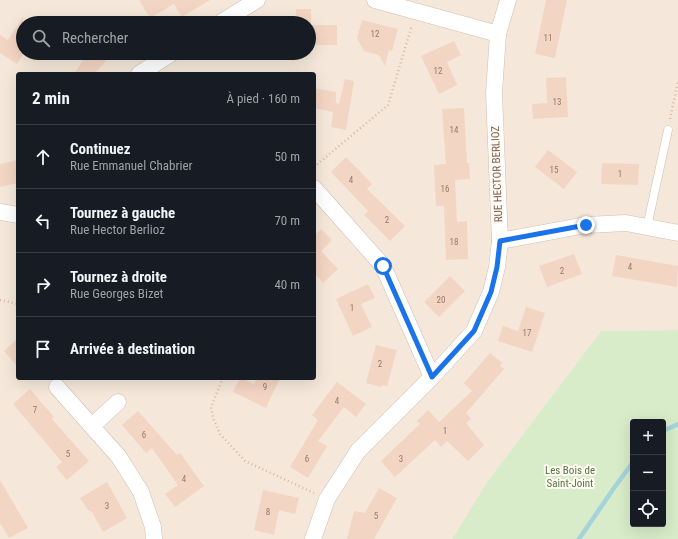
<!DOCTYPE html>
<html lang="fr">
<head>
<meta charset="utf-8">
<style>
	:root { --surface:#171b24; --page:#242831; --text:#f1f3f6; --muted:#9ea1a6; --line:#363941 }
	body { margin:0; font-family:"Roboto Condensed",sans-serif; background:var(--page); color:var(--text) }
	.controls { position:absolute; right:12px; bottom:12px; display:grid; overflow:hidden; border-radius:4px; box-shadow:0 4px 16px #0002 }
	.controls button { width:36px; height:36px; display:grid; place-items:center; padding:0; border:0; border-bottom:1px solid var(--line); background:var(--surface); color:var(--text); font:20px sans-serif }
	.stop { position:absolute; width:12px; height:12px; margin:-9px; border:3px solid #1a73e8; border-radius:50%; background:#fff }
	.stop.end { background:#1a73e8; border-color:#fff; box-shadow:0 1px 4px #0008 }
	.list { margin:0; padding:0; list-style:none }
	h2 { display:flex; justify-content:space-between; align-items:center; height:52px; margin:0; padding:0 16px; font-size:17px }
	h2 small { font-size:13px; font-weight:400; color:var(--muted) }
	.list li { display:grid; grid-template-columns:26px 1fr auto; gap:12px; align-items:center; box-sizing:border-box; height:64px; padding:0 16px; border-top:1px solid var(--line) }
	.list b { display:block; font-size:15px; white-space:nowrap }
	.list p { margin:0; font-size:13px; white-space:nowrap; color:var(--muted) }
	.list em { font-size:13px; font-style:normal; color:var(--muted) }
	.icon { flex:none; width:22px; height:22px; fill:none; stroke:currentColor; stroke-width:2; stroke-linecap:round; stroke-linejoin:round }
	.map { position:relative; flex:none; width:678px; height:539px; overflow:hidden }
	.search { position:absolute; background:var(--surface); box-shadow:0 4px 16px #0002; left:16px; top:16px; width:300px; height:44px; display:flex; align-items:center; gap:10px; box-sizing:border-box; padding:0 14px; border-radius:22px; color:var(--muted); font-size:15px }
	.panel { position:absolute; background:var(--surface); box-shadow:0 4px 16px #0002; left:16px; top:72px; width:300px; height:308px; border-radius:4px }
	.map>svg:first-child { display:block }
</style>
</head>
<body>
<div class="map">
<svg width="678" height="539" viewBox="0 0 678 539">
	<rect width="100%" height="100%" fill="#fdf6ec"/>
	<!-- residential -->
	<path fill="#f5e8da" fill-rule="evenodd" d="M0,0h678v330l-77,1 -114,151 -35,57h-452zM23,23h286v30h-286zM18,74h296v304h-296z"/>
	<!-- green -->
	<path fill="#d8ecc9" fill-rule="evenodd" d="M678,330v209h-226l35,-57 114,-151zM633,422h30v102h-30z"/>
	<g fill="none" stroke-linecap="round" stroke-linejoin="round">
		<!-- stream -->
		<g stroke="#a5d3da" stroke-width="4.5">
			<path d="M663,431l15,-7"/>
			<path d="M579,539l35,-51 19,-26"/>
		</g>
	</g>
	<!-- building -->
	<g fill="#f3d5c3">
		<path d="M139,0h71l-28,17 -8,-13 -24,14z"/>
		<path d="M546,0h21l-12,58 -20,-4z"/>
		<rect x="296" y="9" width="15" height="14"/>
		<path d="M23,17v37l-6,10 -17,-11v-18l8,5z"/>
		<path d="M362,20l36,9 -6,22 -3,-1 -4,16 -6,-11 -15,-4 -7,-13z"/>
		<rect x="309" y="25" width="28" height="20"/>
		<path d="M454,41l7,14 -14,7 10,23 -18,9 -18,-38z"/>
		<path d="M88,53h25l-19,21h-20z"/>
		<path d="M566,77l2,40 -35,2 -1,-15 15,-1 -1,-25z"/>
		<path d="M345,79l9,2 -8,49 -15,-3 2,-15 -19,-4v-20l22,4v11l3,1z"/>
		<path d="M464,108l3,55h2l1,16 -15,1 2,42 10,-1 1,38 -22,1 -2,-54h-8l-2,-41 12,-1 -4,-55z"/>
		<path d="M548,150l29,22 -13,17 -29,-22z"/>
		<path d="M346,157l26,27 -5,5 38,37 -15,15 -26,-26 4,-4 -37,-39z"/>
		<path d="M18,160v23l-18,4v-23z"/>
		<path d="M602,163l37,1 -1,21 -37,-1z"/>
		<path d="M321,229l11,11 -11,11 17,18 -15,14 -9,-10v-37z"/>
		<path d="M574,254l8,20 -35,13 -8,-21z"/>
		<path d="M616,255l62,11 -1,21 -65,-11z"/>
		<path d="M450,276l15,15 -26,26 -15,-15z"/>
		<path d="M368,284l7,14 -14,6 11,23 -19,9 -17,-37z"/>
		<path d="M526,307l19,6 -13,39 -34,-11 5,-15 15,5z"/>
		<path d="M18,338v29l-14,-16z"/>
		<path d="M376,345l21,5 -10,36 -5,-1 -1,2 -15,-4z"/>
		<path d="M490,353l12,10 -2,3 4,3 -38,44 5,6 -5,4 18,22 -16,16 -21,-20 -6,6 -6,-7 -40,37 -14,-16 39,-37 -3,-3 11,-11 11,12 33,-31 -8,-8z"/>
		<path d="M240,378l14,6 3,-6h23l-14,30 -33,-16z"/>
		<path d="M337,382l29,22 -10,13 -12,-10 -26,34 9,5 -19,32 -18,-11 28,-47 -6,-5z"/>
		<path d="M30,389l24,28 -2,2 37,42 -22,19 -11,-13 6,-5 -49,-58z"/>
		<path d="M138,411l39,44 3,-2 24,33 -29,21 -10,-13 13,-9 -26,-37 -6,5 -24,-28z"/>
		<path d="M0,480l28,48 -19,10 -9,-15z"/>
		<path d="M107,482l20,36 -24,14 -11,-20 -4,-2 -8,-12z"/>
		<path d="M379,488l18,10 -23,41h-27l7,-28 11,2z"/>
		<path d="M263,490l36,8 -4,16 -16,-4 -5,25 -20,-5z"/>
	</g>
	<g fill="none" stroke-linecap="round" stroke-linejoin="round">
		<defs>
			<path id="service" d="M647,227l21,-97"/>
			<g id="minor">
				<path d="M375,0l123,34"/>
				<path d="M220,23l37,-23"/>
				<path d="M139,74l33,-21"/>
				<path d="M314,188l69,78 49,111"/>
				<path d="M0,212l18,3"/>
				<path d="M500,241l86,-16 40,-2 52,10"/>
				<path d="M57,387l62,70 22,35 12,35 1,12"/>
				<path d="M92,426l26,-24"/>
				<path d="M313,539l14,-40 31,-48 74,-74 42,-46 17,-39 6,-25 3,-26 -6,-148 4,-59 10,-34"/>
			</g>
		</defs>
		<!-- service casing -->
		<use href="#service" stroke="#d1beb0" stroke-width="9"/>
		<!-- minor casing -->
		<use href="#minor" stroke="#d1beb0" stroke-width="17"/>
		<!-- path -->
		<g stroke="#d9b8a5" stroke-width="2.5" stroke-dasharray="1 3" stroke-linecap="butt">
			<path d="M670,119l8,-38"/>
			<path d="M314,167l74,-62 24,-80"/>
			<path d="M0,300l18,4"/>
			<path d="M223,378l-12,29 2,11 7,16 25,27 69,32"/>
		</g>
		<!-- service -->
		<use href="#service" stroke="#fff" stroke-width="8"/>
		<!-- minor -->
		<use href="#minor" stroke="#fff" stroke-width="16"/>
	</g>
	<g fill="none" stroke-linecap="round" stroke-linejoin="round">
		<!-- route -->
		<path stroke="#1a73e8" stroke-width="5" d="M383,266l49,111 42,-46 17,-39 6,-25 3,-26 86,-16"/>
	</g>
	<g text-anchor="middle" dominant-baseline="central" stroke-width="4" stroke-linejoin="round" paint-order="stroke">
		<!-- number labels -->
		<g font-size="9" fill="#987a6a">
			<text x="375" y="34">12</text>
			<text x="548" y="38">11</text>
			<text x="438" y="71">12</text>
			<text x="557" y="102">13</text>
			<text x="454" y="130">14</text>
			<text x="554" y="170">15</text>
			<text x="620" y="174">1</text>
			<text x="351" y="180">4</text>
			<text x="445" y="189">16</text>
			<text x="387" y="220">2</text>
			<text x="454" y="242">18</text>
			<text x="630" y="267">4</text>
			<text x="562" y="271">2</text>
			<text x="441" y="300">20</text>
			<text x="352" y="308">1</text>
			<text x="527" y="333">17</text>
			<text x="380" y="364">2</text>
			<text x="265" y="387">9</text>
			<text x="337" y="401">4</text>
			<text x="35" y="410">7</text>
			<text x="445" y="431">1</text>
			<text x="144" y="435">6</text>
			<text x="68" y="454">5</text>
			<text x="307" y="459">6</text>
			<text x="401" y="459">3</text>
			<text x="184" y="479">4</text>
			<text x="107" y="506">3</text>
			<text x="268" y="512">8</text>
			<text x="376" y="516">5</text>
		</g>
		<!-- street labels -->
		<g font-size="11" fill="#7a5c4d" stroke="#fffaf3">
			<text transform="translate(497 174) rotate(-92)">RUE HECTOR BERLIOZ</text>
		</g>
		<!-- park labels -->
		<g font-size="11" fill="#537a41" stroke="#fffaf3">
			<text x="570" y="470">Les Bois de<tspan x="570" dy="13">Saint-Joint</tspan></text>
		</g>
	</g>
</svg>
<div class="controls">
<button>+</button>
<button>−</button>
<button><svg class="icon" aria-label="locate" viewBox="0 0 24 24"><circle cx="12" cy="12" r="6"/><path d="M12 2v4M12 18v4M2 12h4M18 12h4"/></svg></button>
</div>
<div class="stop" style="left:383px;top:266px"></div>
<div class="stop end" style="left:586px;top:225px"></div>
<div class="search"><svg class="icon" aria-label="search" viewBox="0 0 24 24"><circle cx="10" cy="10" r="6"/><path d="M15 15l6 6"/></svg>Rechercher</div>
<section class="panel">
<h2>2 min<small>À pied · 160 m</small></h2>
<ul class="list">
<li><svg class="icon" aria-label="ahead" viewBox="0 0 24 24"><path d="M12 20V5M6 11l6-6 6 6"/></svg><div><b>Continuez</b><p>Rue Emmanuel Chabrier</p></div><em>50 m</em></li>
<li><svg class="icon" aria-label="left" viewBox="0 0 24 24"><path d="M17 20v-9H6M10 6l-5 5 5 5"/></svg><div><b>Tournez à gauche</b><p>Rue Hector Berlioz</p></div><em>70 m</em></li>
<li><svg class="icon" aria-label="right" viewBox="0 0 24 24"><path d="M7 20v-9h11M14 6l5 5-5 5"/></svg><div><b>Tournez à droite</b><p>Rue Georges Bizet</p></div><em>40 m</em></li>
<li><svg class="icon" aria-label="arrive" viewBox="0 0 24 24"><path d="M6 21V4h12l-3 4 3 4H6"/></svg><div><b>Arrivée à destination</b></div></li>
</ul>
</section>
</div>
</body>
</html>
